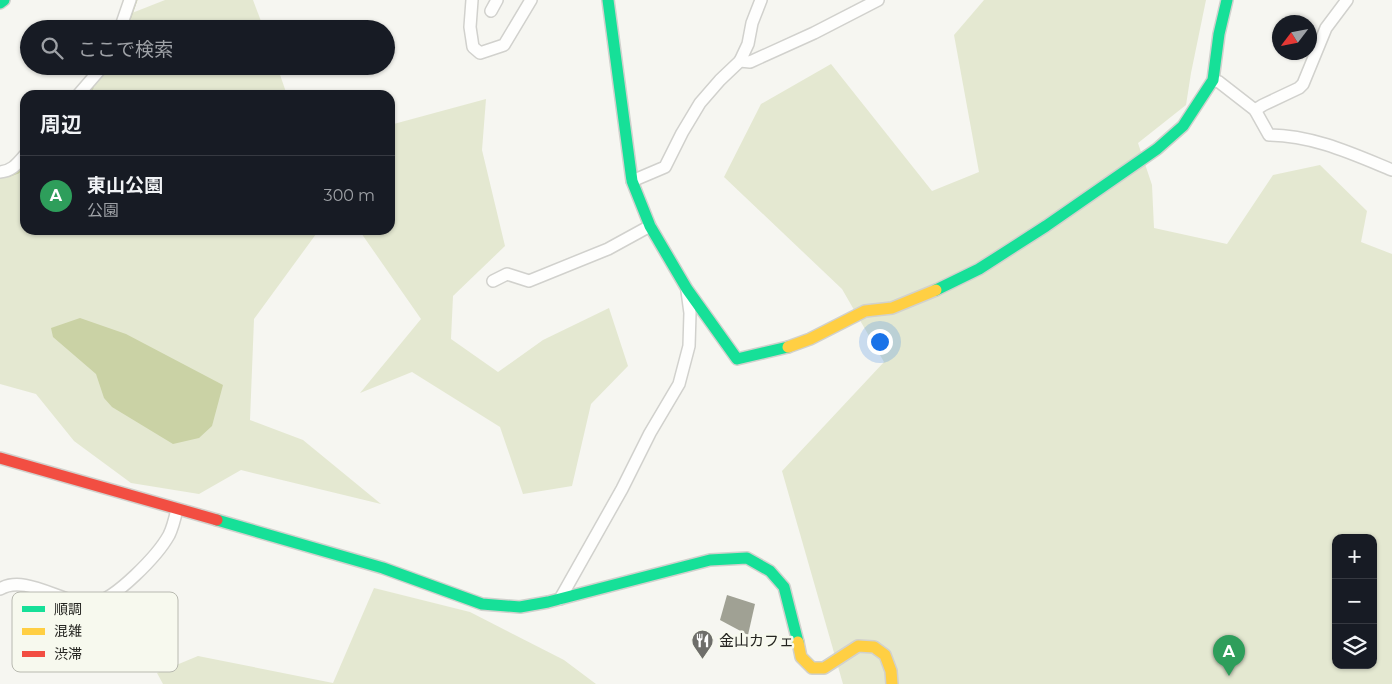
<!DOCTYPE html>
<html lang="ja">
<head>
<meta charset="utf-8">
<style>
	:root { --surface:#171b24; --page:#242831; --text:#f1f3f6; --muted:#9ea1a6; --line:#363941; --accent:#1a73e8 }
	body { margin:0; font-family:Montserrat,"Noto Sans JP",sans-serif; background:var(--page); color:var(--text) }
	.controls { position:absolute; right:15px; bottom:15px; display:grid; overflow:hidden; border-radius:10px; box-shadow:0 1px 4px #0004 }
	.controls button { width:45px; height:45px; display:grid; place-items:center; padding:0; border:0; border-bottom:1px solid var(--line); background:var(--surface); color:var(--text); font:25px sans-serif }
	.compass { position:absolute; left:1272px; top:15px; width:45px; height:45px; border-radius:50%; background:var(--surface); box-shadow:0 1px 4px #0004; rotate:238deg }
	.you { position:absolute; left:879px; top:341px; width:18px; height:18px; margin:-12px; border:4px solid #fff; border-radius:50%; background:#1a73e8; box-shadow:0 0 0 8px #1a73e833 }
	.badge { display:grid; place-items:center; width:32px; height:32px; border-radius:50%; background:var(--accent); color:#fff; font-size:16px; font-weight:700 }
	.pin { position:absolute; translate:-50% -41px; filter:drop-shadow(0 1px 2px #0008) }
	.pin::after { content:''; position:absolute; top:26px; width:18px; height:15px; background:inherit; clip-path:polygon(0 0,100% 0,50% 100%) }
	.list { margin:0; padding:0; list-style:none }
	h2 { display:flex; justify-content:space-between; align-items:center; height:65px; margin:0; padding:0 20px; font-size:21px }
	h2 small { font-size:16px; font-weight:400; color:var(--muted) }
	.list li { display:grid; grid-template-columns:32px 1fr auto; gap:15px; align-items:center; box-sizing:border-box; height:80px; padding:0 20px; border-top:1px solid var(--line) }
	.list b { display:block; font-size:19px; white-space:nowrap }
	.list p { margin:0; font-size:16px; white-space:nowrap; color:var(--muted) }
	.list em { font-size:16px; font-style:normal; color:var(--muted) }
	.icon { flex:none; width:28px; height:28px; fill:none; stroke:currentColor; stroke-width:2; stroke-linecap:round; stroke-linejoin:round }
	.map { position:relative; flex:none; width:1392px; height:684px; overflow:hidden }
	.search { position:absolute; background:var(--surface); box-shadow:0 1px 4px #0004; left:20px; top:20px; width:375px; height:55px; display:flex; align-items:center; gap:12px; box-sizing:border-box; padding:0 18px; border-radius:28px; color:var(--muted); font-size:19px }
	.panel { position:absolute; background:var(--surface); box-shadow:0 1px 4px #0004; left:20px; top:90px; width:375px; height:145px; border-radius:15px }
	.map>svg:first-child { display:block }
</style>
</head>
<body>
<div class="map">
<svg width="1392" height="684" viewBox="0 0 1392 684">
	<rect width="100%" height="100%" fill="#f6f6f1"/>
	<!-- green -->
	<g fill="#e4e8d1" fill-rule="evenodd">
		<path d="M165,0h88l11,29h-139l7,-16z"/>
		<path d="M984,0h222l-15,73 -5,32 -48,38 14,42 2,43 73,16 46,-69 47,-10 47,46 -6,31 31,12v430h-549l-61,-213 102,-109 -42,-73 -118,-112 37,-73 70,-40 101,127 47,-19 -25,-137zM1336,538h37v127h-37z"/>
		<path d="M109,66h168l10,29h-202z"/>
		<path d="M486,99l-4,51 23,96 -52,50 -2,43 47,33 45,-32 66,-32 19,58 -37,38 -19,82 -49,8 -23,-67 -88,-55 -52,21 61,-74 -62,-89h31v-105z"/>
		<path d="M25,164v66h294l-65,89 -4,101 53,20 78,64 -140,-34 -42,24 -68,-11 -57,-42 -38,-47 -36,-10v-209l18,-3z"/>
		<path d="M374,588l96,24 94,48 32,24h-433l-6,-11 41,-17 135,27z"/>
	</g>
	<!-- water -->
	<path fill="#cad2a5" d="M80,318l46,16 97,51 -11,41 -13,12 -26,6 -61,-37 -8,-9 -8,-24 -43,-37 -2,-9z"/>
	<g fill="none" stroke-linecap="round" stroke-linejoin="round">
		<!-- stream -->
		<g stroke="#cad2a5" stroke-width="3">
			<path d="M130,17l6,-17"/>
			<path d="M86,95l6,-7"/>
			<path d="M10,175l8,-3 7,-7"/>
		</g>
	</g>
	<!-- building -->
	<path fill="#a0a194" d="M727,595l28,9 -7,31 -28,-15z"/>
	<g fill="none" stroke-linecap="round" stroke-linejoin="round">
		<defs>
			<g id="street">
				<path d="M472,0l-2,27 3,20 7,6 24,-8 27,-45"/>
				<path d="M491,11l6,-11"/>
				<path d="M120,29l10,-29"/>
				<path d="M740,61l8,-17 4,-21 9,-23"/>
				<path d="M1213,80l6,2 36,28 14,25c43,0 84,19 123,35"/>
				<path d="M78,95l25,-29"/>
				<path d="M1255,110l8,-5 36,-17 4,-4 23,-56 21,-28"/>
				<path d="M0,172c12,-1 17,-8 25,-17"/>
				<path d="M632,181l33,-14 17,-34 18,-30 20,-23 20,-19 10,1 64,-29 64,-33"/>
				<path d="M493,281l14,-7 22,7 79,-32 42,-23"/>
				<path d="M0,589c26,-16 65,17 93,14 22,-3 65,-48 76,-68 4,-8 6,-17 8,-26"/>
				<path d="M560,599l62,-110 28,-56 29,-49 10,-38 1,-33 -3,-22"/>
			</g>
			<g id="fast">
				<path d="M608,0l24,181 18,45 37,63 50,70 51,-12"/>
				<path d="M0,3l4,-3"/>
				<path d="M936,290l43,-21 67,-43 111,-77 26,-23 30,-46 6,-46 8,-34"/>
				<path d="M217,520l166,48 99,36 38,3 28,-5 162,-42 37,-2 23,13 14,16 14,55"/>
			</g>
			<g id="slow">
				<path d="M788,347l22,-8 55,-28 27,-3 44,-18"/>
				<path d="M798,642l3,15 11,11h12l34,-22 16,1 11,8 6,16 1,13"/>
			</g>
			<path id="jam" d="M0,458l217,62"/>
		</defs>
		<!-- street casing -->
		<use href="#street" stroke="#d1d1cd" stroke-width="14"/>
		<!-- fast casing -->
		<use href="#fast" stroke="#d1d1cd" stroke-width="14"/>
		<!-- slow casing -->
		<use href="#slow" stroke="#d1d1cd" stroke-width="14"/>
		<!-- jam casing -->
		<use href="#jam" stroke="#d1d1cd" stroke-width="14"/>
		<!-- street -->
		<use href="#street" stroke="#fefefd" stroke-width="11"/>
		<!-- fast -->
		<use href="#fast" stroke="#16e098" stroke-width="11"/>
		<!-- slow -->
		<use href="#slow" stroke="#ffcf43" stroke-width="11"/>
		<!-- jam -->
		<use href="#jam" stroke="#f24e42" stroke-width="11"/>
	</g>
	<!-- icons -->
	<defs>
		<symbol id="restaurant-pin" viewBox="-11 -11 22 30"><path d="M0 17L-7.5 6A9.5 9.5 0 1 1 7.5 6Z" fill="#6e6e6a" stroke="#f7f9ee"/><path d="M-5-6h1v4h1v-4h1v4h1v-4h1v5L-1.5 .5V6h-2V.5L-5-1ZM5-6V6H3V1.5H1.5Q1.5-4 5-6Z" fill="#fff"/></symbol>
	</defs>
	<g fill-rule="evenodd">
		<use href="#restaurant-pin" x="690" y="628" width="25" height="34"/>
	</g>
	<g text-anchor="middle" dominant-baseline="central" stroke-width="5" stroke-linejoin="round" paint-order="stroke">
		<!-- poi labels -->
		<g font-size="15" fill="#252521" stroke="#f7f9ee" text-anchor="start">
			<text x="719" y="640">金山カフェ</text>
		</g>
	</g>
	<!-- legend -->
	<rect x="12" y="592" width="166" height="80" rx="8" fill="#f7f9ee" stroke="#b8b9b0" stroke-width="1"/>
	<rect x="22" y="606" width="23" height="6" fill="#16e098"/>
	<rect x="22" y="628" width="23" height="7" fill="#ffcf43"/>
	<rect x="22" y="651" width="23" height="6" fill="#f24e42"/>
	<g font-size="14" fill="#252521">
		<text x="54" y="614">順調</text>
		<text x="54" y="636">混雑</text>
		<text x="54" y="659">渋滞</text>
	</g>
</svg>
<div class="controls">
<button>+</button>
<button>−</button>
<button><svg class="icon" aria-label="layers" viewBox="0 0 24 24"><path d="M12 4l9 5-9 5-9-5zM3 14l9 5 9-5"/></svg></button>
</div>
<svg class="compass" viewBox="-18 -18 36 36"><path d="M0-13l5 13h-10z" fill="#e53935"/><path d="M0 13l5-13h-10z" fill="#9ea1a6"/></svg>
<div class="you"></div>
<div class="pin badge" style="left:1229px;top:676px;background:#2e9e5b">A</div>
<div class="search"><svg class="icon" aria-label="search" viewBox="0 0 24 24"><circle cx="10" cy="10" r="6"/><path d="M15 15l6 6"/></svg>ここで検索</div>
<section class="panel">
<h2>周辺<small></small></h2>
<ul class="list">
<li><span class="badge" style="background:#2e9e5b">A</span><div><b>東山公園</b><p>公園</p></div><em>300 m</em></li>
</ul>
</section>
</div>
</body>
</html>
